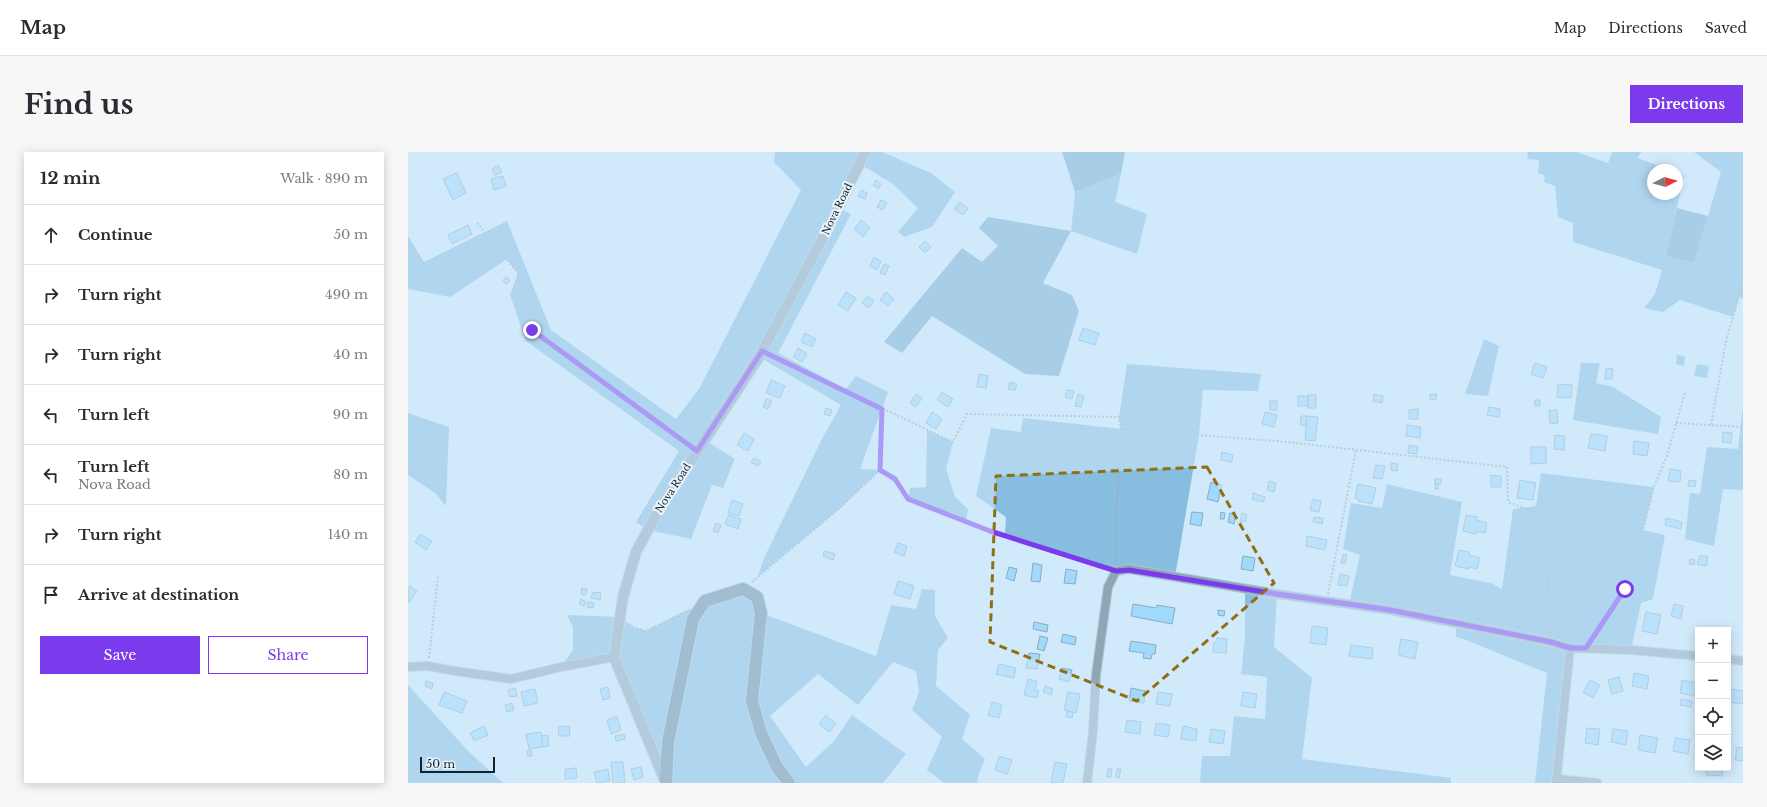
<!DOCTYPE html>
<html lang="en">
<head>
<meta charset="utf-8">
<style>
	:root { --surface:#fff; --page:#f7f7f7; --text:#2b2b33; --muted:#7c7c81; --line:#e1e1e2; --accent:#7c3aed }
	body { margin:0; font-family:"Libre Baskerville",serif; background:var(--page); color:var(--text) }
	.controls { position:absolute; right:12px; bottom:12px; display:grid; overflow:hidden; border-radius:0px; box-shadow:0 2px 10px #0003 }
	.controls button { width:36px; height:36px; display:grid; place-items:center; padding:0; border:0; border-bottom:1px solid var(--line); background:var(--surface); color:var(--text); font:20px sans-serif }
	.compass { position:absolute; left:1239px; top:12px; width:36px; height:36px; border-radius:50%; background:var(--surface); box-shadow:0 2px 10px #0003; rotate:84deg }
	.scale { position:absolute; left:12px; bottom:10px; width:75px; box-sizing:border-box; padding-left:4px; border:2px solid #162229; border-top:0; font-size:11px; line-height:14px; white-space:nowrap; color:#162229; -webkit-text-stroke:3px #e8f5fe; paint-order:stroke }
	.stop { position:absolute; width:12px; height:12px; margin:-9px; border:3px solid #7c3aed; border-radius:50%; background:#fff }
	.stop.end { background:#7c3aed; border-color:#fff; box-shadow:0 1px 4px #0008 }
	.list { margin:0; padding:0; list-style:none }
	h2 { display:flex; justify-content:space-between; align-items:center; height:52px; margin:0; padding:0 16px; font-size:17px }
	h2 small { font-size:13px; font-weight:400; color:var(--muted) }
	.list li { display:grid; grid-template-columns:26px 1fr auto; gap:12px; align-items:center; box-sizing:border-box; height:60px; padding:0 16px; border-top:1px solid var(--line) }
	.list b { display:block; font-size:15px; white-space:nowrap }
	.list p { margin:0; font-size:13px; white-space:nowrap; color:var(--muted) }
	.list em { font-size:13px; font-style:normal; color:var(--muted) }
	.actions { display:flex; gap:8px; padding:12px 16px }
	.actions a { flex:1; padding:9px 0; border:1px solid var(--accent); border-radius:0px; text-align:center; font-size:14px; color:var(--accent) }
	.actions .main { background:var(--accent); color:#fff }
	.icon { flex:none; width:22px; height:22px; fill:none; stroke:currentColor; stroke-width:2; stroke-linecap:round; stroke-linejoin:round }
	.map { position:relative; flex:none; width:1335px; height:631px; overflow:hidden; border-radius:0px }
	header { display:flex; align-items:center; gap:24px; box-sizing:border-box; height:56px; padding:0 20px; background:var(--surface); border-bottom:1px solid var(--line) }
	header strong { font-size:19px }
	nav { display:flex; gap:22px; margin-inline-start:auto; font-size:14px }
	.intro { display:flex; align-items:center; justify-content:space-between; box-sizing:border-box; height:96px; padding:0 24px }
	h1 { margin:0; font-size:28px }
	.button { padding:10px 18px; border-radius:0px; background:var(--accent); color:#fff; font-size:14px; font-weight:700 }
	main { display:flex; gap:24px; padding:0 24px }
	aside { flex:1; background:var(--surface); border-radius:0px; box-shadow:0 2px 10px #0003 }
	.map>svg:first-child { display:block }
</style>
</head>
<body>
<header>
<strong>Map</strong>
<nav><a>Map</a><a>Directions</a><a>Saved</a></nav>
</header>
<div class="intro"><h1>Find us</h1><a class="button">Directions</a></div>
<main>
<aside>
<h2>12 min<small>Walk · 890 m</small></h2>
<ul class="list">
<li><svg class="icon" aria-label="ahead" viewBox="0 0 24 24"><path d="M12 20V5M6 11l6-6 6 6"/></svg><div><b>Continue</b></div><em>50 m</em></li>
<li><svg class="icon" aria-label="right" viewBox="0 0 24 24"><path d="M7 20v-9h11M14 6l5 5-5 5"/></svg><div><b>Turn right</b></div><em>490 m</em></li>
<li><svg class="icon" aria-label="right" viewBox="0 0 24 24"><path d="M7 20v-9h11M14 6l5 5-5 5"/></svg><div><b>Turn right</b></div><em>40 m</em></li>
<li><svg class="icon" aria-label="left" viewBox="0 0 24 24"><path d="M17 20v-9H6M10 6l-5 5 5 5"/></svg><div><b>Turn left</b></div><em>90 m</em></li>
<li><svg class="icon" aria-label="left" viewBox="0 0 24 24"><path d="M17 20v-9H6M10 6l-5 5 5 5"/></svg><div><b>Turn left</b><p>Nova Road</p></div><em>80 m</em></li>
<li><svg class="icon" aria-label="right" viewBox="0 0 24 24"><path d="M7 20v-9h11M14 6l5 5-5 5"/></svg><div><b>Turn right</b></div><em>140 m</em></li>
<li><svg class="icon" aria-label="arrive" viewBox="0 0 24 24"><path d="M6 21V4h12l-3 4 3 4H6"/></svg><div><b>Arrive at destination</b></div></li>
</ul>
<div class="actions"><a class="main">Save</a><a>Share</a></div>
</aside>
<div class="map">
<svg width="1335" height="631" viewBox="0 0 1335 631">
	<rect width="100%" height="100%" fill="#d1eafb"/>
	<!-- green -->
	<g fill="#87bedf">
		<path d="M367,0h107l49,21 24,19 -23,35 -28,10 -6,-5 20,-24 -25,-24 -33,-20 -22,43 13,7 -73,139 68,36 10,-13 32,16 -28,77 20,1 -41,39 -81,67 7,-20 56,-115 20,-36 -82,-48 -54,83 30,19 -12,29 -11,-3 -21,54 -43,-9 -12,-8 43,-71 -153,-110 -16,-46 8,-22 -11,-14 -57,38 -42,-8v-53l16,26 83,-41 44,109 125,89 23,-30 102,-199 -27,-28z"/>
		<path d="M1120,0h48l32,11 4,-11h29l-3,6 31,12h-16v24h24v-21l7,3 -18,80 28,7 27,-91 -27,-20h49v147l-4,-2 -6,20 -53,-17 -17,12 -19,-4 11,-14 7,-24 -89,-28v-19l-15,-6 -3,-31 -11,-4 1,-6 -7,-3 1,-13 -12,-1z"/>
		<path d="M713,22l-6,28 32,12 -10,40 -66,-23 4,-39z"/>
		<path d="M1076,187l15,7 -11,50 -23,-2z"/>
		<path d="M1269,203l8,1 -1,10 -8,-2z"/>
		<path d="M1173,211h19l-4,20 17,4 48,30 -3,17 -85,-14z"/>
		<path d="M719,212l134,10 -3,17 -55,-1 -4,45 -24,142 -59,-6 -111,-36 1,-18 -30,-21 15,-68 30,4 2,-14 98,11 -2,-12z"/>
		<path d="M1289,212l12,2 -2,12 -13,-2z"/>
		<path d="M1335,255v83l-20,-1 -9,57 -29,-7 5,-46 10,1 7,-47 31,2z"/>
		<path d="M0,261l41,14 -3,79 -11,-13 -27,-18z"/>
		<path d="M519,278l26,12 -7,27 9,28 13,12 -2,13 -58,-23 2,-11 16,-1z"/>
		<path d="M1133,321l113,14 -11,43 22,5 -12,64 -12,4 -10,47 -61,-1 -14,134h-21l12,-110 -81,-33 -10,-3v-13l-107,-20 11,-49 -17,-6 8,-46 31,5 5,-24 75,18 -12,73 41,8 11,6 11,-80 23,-3z"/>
		<path d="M837,436l32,6 -3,53 38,31 -10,81 149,19v5h-251l2,-27h28l4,-40 31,3 2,-42 -26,-3 4,-36z"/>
		<path d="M335,437l14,8 4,16 115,43 15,-51 25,4 6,-20 13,1v26l13,22 -10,12 -2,36 34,29 -8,24 23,20 -7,17 -1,7h-33l-17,-13 15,-33 -30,-27 7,-18 -3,-21 -23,-9 -35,43 -40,-31 -48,42 36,51 28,-26 18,-26 54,39 -23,29h-217l-52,-126 -53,10 12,-17v-23l-6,-12 53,2 13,10 13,4 59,-30z"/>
		<path d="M0,533l61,67 34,31h-95z"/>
	</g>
	<!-- forest -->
	<g fill="#75accd">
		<path d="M654,0h63l-4,22 -46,18z"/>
		<path d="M1269,56l31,8 -14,47 -28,-7z"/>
		<path d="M580,65l83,14 -28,52 29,12 7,16 -20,65 -34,-2 -93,-58 -30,37 -18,-11 78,-94 20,14 16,-16 -19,-18z"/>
	</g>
	<!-- building -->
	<g fill="#a1d9fc" stroke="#8cabbe">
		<path d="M90,13l4,7 -7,3 -3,-6z"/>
		<path d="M49,21l9,20 -13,7 -10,-21z"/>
		<path d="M95,24l3,10 -12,4 -3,-11z"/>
		<path d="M468,28l5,4 -3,5 -5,-4z"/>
		<path d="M453,38l6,3 -2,6 -7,-3z"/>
		<path d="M473,48l6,3 -4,7 -6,-3z"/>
		<path d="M551,50l9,6 -5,7 -9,-6z"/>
		<path d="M453,68l9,8 -7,9 -9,-8z"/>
		<path d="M60,73l4,9 -20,10 -4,-9z"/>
		<path d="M517,89l6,6 -6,6 -6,-6z"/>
		<path d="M466,105l7,4 -4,9 -7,-4z"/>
		<path d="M476,112l5,2 -4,9 -5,-2z"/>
		<path d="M99,125l3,4 -4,3 -3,-4z"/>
		<path d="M438,140l10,6 -8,13 -10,-6z"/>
		<path d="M478,140l8,7 -6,7 -8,-6z"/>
		<path d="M460,144l6,5 -5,7 -7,-5z"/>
		<path d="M675,176l16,5 -4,12 -16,-5z"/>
		<path d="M397,181l11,6 -4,8 -11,-5z"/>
		<path d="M390,196l9,6 -5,8 -9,-5z"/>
		<path d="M1127,211l12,4 -4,11 -12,-4z"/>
		<path d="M1198,216l7,1 -1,10h-7z"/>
		<path d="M571,222l9,2 -2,12 -9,-1z"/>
		<path d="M363,228l14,6 -5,12 -14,-5z"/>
		<path d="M602,230l7,2 -2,6 -7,-1z"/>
		<path d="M1150,232l14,1 -1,13 -14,-1z"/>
		<path d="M659,238l7,1 -2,8 -7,-2z"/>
		<path d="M534,240l11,7 -5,8 -11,-7z"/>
		<path d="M508,242l6,4 -6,9 -6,-4z"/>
		<path d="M670,242l6,2 -3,11 -6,-1z"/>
		<path d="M966,242l9,2 -1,7 -9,-2z"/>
		<path d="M1022,242h7l-1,6 -6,-1z"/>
		<rect x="900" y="243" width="8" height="13"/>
		<rect x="890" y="244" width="10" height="10"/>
		<path d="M358,247l6,2 -4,8 -5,-2z"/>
		<rect x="1127" y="248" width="5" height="6"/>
		<rect x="862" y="249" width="7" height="9"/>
		<path d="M1081,255l11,2 -1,8 -12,-2z"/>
		<path d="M418,256l6,2 -2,6 -6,-2z"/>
		<path d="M1010,257v10h-9v-9z"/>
		<path d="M1141,258h8l1,13 -8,1z"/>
		<path d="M524,260l10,7 -6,10 -10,-6z"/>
		<path d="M857,260l12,3 -3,12 -12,-3z"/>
		<path d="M893,264h6l-1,10 -6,-1z"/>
		<path d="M899,264l11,1 -3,24 -10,-1z"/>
		<path d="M999,273l14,2 -1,11 -14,-2z"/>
		<path d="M1315,280l9,1 -1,10 -9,-1z"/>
		<path d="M336,281l10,6 -6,12 -11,-6z"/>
		<path d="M1183,282l16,2 -2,15 -17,-3z"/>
		<path d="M1147,283l10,1 -1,14 -10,-1z"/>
		<path d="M1226,289l15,2 -2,13 -14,-2z"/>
		<path d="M1001,293l9,2 -1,7 -9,-1z"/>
		<path d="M1123,295h15v16l-15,1z"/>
		<path d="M814,300l11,3 -1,7 -11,-2z"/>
		<path d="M346,306l7,4 -3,4 -7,-4z"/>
		<path d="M983,311l7,1 -1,7 -6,-1z"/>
		<path d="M968,313l9,1 -3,13 -9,-1z"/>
		<path d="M1262,317l11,2 -1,11 -12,-1z"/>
		<path d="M1083,323l10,1v11h-10z"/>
		<rect x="1027" y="327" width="6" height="5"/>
		<path d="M1112,328l16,3 -3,17 -16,-2z"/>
		<path d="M1281,328l7,1 -1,6 -7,-1z"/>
		<path d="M861,329l7,2 -2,9 -7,-2z"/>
		<path d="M803,330l11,3 -4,17 -11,-3z"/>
		<path d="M950,332l18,4 -4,16 -14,-3v-2l-3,-1z"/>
		<rect x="1027" y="332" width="3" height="5"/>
		<path d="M845,341l12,4 -2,5 -11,-3z"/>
		<path d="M905,347l8,2 -2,11 -9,-2z"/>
		<path d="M324,348l11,4 -4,12 -11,-3z"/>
		<path d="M784,360l11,1 -2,13 -11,-2z"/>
		<path d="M813,360l4,1 -1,6h-4z"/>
		<path d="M822,361l6,2 -2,9 -6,-2z"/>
		<path d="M834,361l5,2 -2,7 -5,-1z"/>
		<path d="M321,363l12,4 -3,10 -13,-5z"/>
		<path d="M1058,363l11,2 -1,3 11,3 -2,10 -8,-2 -1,3 -13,-3z"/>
		<path d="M906,365l9,1 -1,6 -9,-2z"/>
		<path d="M1258,366l16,4 -1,7 -16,-4z"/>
		<path d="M308,371l5,2 -3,8 -5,-2z"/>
		<path d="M12,382l12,7 -6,9 -11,-8z"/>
		<path d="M899,384l20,4 -2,10 -19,-4z"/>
		<path d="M490,391l9,3 -3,10 -10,-4z"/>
		<path d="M1051,398l10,2v3l11,3 -3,11 -8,-2v2l-14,-3z"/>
		<path d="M416,399l11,3 -2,6 -10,-4z"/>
		<path d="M935,402l4,1 -2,9 -4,-1z"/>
		<path d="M1292,403l8,2 -2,9 -9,-2z"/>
		<path d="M835,404l12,2 -2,13 -12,-2z"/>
		<path d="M1282,407l5,1 -1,5 -5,-1z"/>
		<path d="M625,411l9,2 -2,17 -9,-1z"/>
		<path d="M601,415l8,2 -3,12 -8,-3z"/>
		<path d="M658,417l11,2 -2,13 -11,-1z"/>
		<path d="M932,422l9,2 -2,10 -9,-1z"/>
		<path d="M490,429l16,5 -4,13 -16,-5z"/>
		<path d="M2,434l7,5 -9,12v-15z"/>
		<path d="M174,436l5,1 -2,6 -4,-1z"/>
		<path d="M185,440l8,1 -1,7 -9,-2z"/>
		<path d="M173,447l5,3 -2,4 -5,-2z"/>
		<path d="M180,450l6,1 -1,5 -6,-1z"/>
		<path d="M725,452l23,4 1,-3 18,3 -3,16 -41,-8z"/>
		<path d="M1266,452l9,2 -2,13 -10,-3z"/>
		<path d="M810,458l7,1 -1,5 -6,-1z"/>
		<path d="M1238,460l15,3 -4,19 -15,-3z"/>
		<path d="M626,470l14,3 -1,7 -14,-3z"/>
		<path d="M904,474l16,2 -2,17 -16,-2z"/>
		<path d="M655,482l13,3 -1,8 -14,-3z"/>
		<path d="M632,484l8,2 -4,13 -7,-2z"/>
		<path d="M809,486l10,1 -1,14 -13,-1 1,-10h2z"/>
		<path d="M993,487l17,3 -3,17 -17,-4z"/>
		<path d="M723,489l25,4 -1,9h-3l-1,5 -8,-1 1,-5 -15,-2z"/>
		<path d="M943,493l22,3 -1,11 -23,-3z"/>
		<path d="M621,501l11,1 -3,15 -11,-1z"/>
		<path d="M591,512l17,4 -2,10 -18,-4z"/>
		<path d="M654,516l10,2 -3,12 -10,-3z"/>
		<path d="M1226,521l15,3 -2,13 -15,-3z"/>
		<path d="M1211,525l4,14 -11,3 -4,-14z"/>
		<path d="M620,527l9,2 -2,9 4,1 -2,7 -13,-3z"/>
		<path d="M1182,528l10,5 -7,13 -10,-6z"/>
		<path d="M1274,528l15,3 -2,13 -15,-3z"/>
		<path d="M18,529l7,2 -1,6 -7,-3z"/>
		<path d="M637,534l8,3 -2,6 -8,-3z"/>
		<path d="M200,535l2,11 -7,2 -3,-11z"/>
		<path d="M107,536l2,8 -7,1 -2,-7z"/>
		<path d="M723,536l14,3 -1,12 -15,-2z"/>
		<path d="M127,537l3,14 -14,3 -3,-14z"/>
		<path d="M1323,537l12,2v13l-14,-2z"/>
		<path d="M36,540l23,9 -5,12 -23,-8z"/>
		<path d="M660,540l12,2 -4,19 -12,-3z"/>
		<path d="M750,540l14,2 -2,12 -14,-2z"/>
		<path d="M835,540l14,2 -2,14 -14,-2z"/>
		<path d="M1273,547l11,2 -1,6 -11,-2z"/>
		<path d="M584,550l10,3 -3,13 -11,-3z"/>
		<path d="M104,551l2,7 -7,2 -2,-7z"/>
		<path d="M659,559l6,1 -1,6 -6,-1z"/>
		<path d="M418,563l10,9 -7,8 -10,-8z"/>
		<path d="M209,564l4,14 -10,4 -4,-14z"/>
		<path d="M719,568l14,2 -1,12 -15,-2z"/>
		<path d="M748,571l14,2 -2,12 -14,-2z"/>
		<path d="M76,574l4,9 -14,6 -4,-8z"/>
		<path d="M161,574l1,10h-11l-1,-9z"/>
		<path d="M775,574l14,3 -1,12 -15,-2z"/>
		<path d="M1179,576l13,1 -2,16 -13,-2z"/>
		<path d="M803,577l14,2 -2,13 -14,-2z"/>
		<path d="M1205,577l15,2 -2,14 -15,-3z"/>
		<path d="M133,580l2,15 -14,2 -3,-15z"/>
		<path d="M216,582l1,5 -9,2 -1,-5z"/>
		<path d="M140,583l1,11 -6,1 -2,-11z"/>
		<path d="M1232,583l18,3 -3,15 -17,-3z"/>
		<path d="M1267,586l15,2 -2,14 -15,-3z"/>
		<path d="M1329,595l6,1v13l-8,-1z"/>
		<path d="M123,598l1,6h-4l-1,-5z"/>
		<path d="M591,604l13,4 -5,14 -12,-4z"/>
		<path d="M203,610h12l2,21h-12z"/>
		<path d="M647,610l12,2 -4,19h-12z"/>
		<path d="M233,615l2,10 -9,3 -3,-11z"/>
		<path d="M168,616l1,10 -12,1v-10z"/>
		<path d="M700,616l4,1 -1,8h-4z"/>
		<path d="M1299,616h16l-1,8 -16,-1z"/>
		<path d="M200,617l2,12 -13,2 -3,-11z"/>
		<path d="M709,617h4l-2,9 -3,-1z"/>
	</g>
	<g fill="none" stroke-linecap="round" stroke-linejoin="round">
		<defs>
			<g id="minor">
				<path d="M1320,507l15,2"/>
				<path d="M0,515l20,-1 27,5 56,8 50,-12 53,-10"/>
				<path d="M1149,627l40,4"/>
				<path d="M679,631l6,-52 3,-56 12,-88 8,-16 13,-2 148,25 113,16 161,32 19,6 61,2 67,6"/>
				<path d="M1148,631l14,-135"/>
			</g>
			<path id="tertiary" d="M257,629l-51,-124 9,-60 13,-45 21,-39 102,-156 67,-125 39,-80"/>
			<path id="secondary" d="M258,631l2,-41 25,-123 12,-18 38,-12 14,8 4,16 -9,88 9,32 16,34 12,16"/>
		</defs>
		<!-- minor casing -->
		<use href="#minor" stroke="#afc6d5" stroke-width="10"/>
		<!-- tertiary casing -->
		<use href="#tertiary" stroke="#afc6d5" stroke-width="12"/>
		<!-- secondary casing -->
		<use href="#secondary" stroke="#afc6d5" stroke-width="14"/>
		<!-- path -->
		<g stroke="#98adbb" stroke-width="2" stroke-dasharray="2 2" stroke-linecap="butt">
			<path d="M69,71l41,50 14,57 158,115"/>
			<path d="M363,203l182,87 14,-28 152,3 2,12 -5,89v44"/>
			<path d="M474,257l-2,61 15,9 13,20 82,32 117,37"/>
			<path d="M1268,271l67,4"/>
			<path d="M1303,273l15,-84 17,-58"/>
			<path d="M713,277l167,13 219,25 1,35 36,14 7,117"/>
			<path d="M344,430l87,-73 41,-39"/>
			<path d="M920,442l28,-144"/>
			<path d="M221,472l4,3 13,4 39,-19"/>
			<path d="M1183,488l34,-51 18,-58 11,-44 13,-32 18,-62"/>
			<path d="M217,496l21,-17"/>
			<path d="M21,506l9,-82"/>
		</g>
		<!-- minor -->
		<use href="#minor" stroke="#8fa6b5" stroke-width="8"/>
		<!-- tertiary -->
		<use href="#tertiary" stroke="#8fa6b5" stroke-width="10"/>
		<!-- secondary -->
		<use href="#secondary" stroke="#64879d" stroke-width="12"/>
	</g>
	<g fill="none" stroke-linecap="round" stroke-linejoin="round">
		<!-- route -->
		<path stroke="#7c3aed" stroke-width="5" d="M124,178l165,121 65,-100 120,58 -2,61 15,9 13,20 82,32 126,40 13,-1 148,24 113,16 161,32 19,6h16l39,-59"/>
	</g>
	<!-- marked area -->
	<path d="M0 0H1335V631H0ZM799,315l67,116 -137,118 -147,-59 6,-166z" fill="#d1eafb" fill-opacity=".55" fill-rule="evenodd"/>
	<path fill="none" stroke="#906e13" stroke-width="3" stroke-dasharray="8 5" stroke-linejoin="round" d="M799,315l67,116 -137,118 -147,-59 6,-166z"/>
	<g text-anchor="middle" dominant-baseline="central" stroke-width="4" stroke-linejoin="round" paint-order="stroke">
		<!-- street labels -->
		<g font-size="10" fill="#162229" stroke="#e8f5fe">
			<text transform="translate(429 57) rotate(-64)">Nova Road</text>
			<text transform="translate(265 336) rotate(-57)">Nova Road</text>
		</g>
	</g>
</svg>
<div class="controls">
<button>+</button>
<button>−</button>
<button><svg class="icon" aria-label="locate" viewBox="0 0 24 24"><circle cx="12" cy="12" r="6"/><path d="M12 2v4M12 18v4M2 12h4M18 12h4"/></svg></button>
<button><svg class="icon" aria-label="layers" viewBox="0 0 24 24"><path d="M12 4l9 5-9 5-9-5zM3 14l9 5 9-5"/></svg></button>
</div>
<svg class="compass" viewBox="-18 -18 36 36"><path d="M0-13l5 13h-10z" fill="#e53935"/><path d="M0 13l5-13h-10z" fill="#7c7c81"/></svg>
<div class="scale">50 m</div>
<div class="stop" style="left:1217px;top:437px"></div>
<div class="stop end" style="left:124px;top:178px"></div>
</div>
</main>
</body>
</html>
